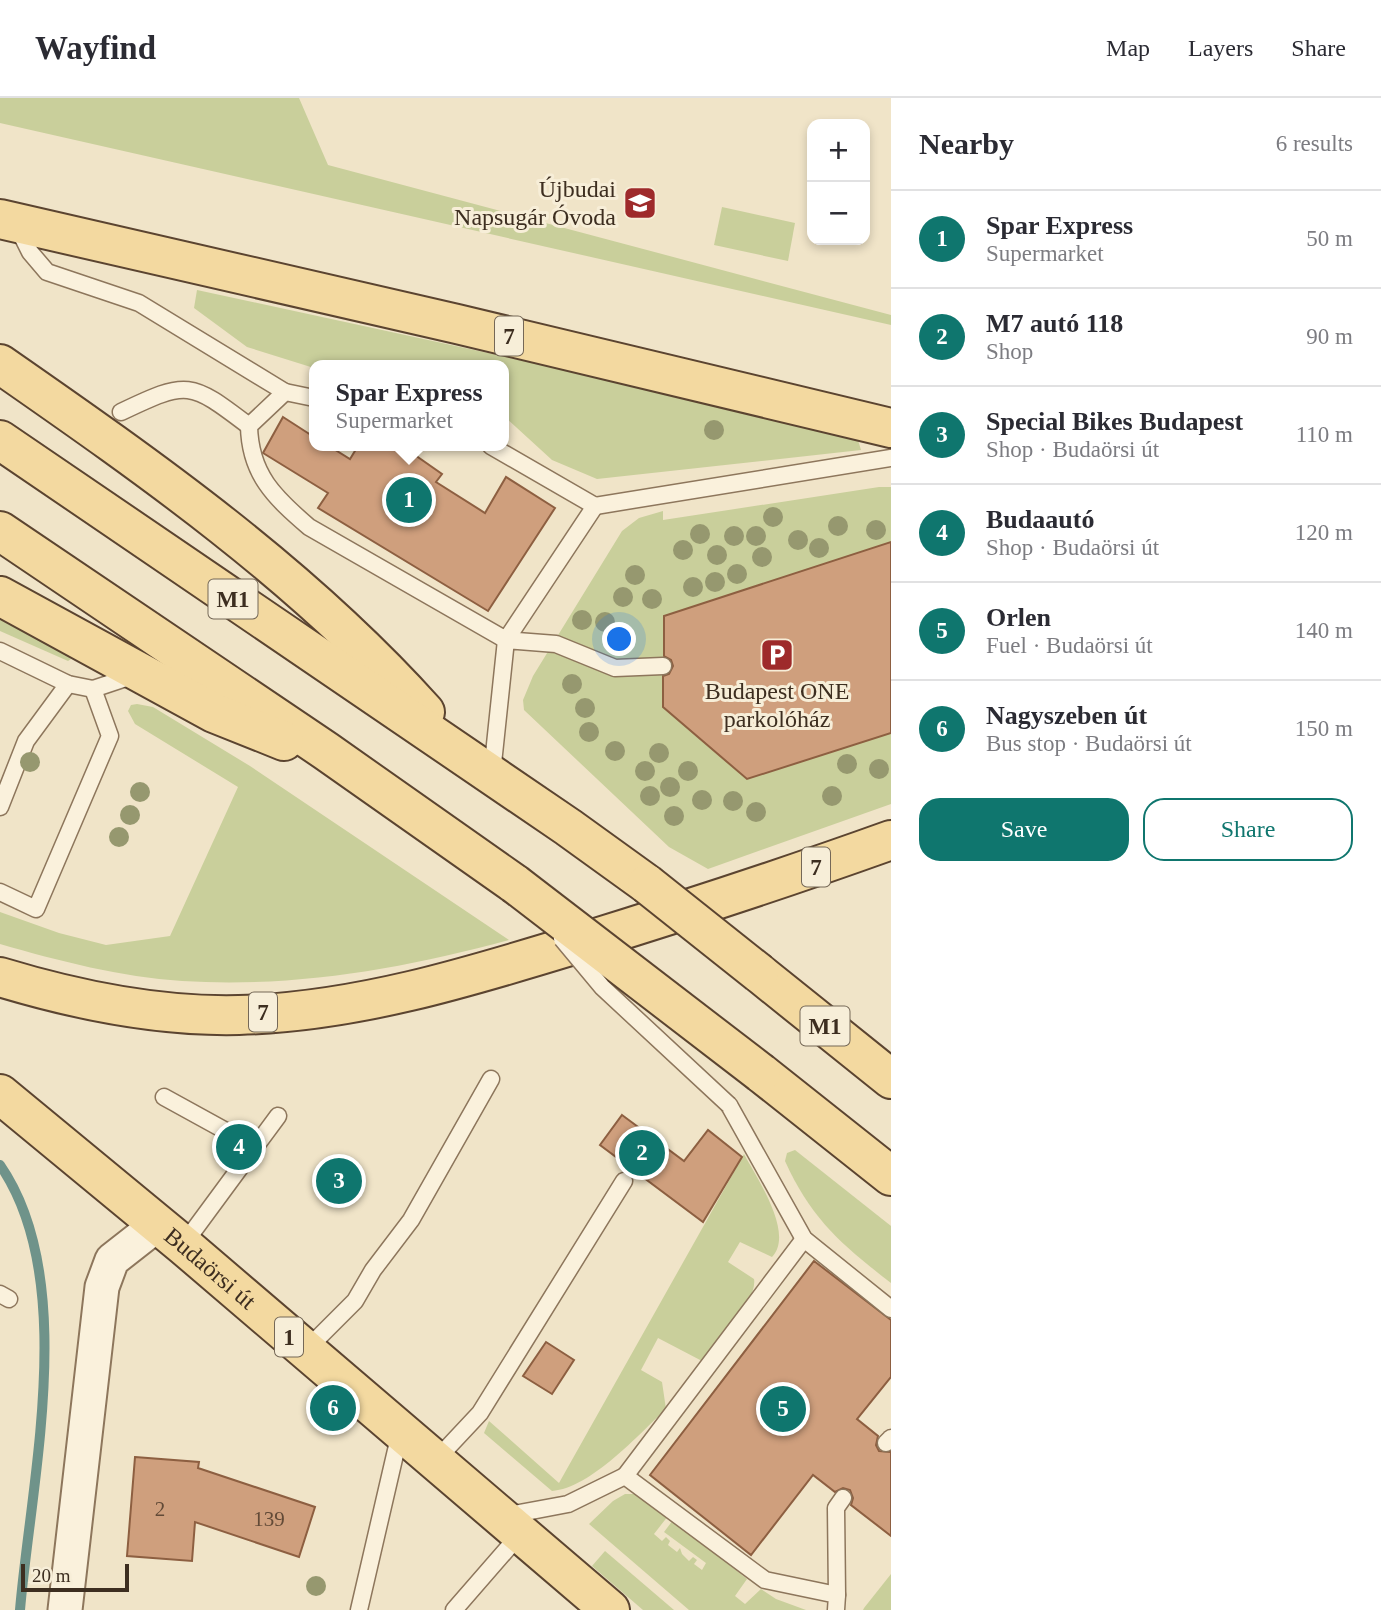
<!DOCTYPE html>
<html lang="en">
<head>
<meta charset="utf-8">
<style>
	:root { --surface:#fff; --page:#f2f2f3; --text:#2b2b33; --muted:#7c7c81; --line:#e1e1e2; --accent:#0f766e }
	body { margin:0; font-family:Georgia,serif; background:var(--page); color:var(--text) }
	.controls { position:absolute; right:21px; top:21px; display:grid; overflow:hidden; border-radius:14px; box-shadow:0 4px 10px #0003 }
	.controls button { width:63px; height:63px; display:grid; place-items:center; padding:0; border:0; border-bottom:2px solid var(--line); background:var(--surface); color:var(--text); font:35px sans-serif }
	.scale { position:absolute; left:21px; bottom:18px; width:108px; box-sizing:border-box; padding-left:7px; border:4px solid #3d2e20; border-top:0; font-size:19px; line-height:24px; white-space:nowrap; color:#3d2e20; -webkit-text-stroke:5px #f7eed8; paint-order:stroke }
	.you { position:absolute; left:620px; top:542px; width:24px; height:24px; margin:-18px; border:5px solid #fff; border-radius:50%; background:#1a73e8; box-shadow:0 0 0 10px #1a73e833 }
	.badge { display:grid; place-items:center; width:46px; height:46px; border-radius:50%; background:var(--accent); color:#fff; font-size:23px; font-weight:700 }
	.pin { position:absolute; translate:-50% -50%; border:4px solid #fff; box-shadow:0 2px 7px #0006 }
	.popup { position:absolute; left:309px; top:262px; width:200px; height:91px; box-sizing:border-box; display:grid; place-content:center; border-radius:14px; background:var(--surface); filter:drop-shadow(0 2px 5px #0005); font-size:23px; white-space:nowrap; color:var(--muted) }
	.popup b { font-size:26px; color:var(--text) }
	.popup::after { content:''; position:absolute; left:50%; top:100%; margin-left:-14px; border:14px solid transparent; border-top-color:var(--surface) }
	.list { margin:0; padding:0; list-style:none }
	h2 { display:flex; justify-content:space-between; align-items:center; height:91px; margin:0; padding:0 28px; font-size:30px }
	h2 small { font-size:23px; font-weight:400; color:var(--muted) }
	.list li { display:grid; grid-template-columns:46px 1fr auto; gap:21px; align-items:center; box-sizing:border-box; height:98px; padding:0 28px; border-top:2px solid var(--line) }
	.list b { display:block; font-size:26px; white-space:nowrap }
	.list p { margin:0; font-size:23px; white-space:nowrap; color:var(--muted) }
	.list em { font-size:23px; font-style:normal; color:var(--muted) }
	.actions { display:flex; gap:14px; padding:21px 28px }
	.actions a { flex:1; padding:16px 0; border:2px solid var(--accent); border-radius:21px; text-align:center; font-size:24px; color:var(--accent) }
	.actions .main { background:var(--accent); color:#fff }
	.map { position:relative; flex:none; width:891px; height:1512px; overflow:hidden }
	header { display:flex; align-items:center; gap:42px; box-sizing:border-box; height:98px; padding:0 35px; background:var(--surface); border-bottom:2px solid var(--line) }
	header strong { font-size:33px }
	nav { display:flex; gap:38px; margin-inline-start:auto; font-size:24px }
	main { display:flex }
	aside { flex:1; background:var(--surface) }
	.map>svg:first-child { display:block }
</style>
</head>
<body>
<header>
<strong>Wayfind</strong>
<nav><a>Map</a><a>Layers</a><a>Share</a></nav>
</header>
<main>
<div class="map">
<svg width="891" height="1512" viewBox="0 0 891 1512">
	<rect width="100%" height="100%" fill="#f0e4c8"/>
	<!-- green -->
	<g fill="#c9cf9b">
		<path d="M0,0h299l29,67 563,150v10l-891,-202z"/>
		<path d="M722,109l73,16 -7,38 -74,-16z"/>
		<path d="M197,192l392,85 269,65 3,10 -264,29 -45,-19 -48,-44v-51h-190v3l-67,-21 -53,-39z"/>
		<path d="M879,389h12v317l-183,65 -39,-22 -145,-137 -1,-10 10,-24 89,-145 17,-13 24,-7v9z"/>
		<path d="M0,521l65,34 6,6 -3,2 -68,-30z"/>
		<path d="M137,606l16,3 97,59 259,174c-107,29 -215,48 -327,41 -61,-4 -123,-20 -182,-37v-32l59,21 47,12 64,-9 68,-149 -103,-63 -7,-13 3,-6z"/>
		<path d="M795,1052l96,76v57c-49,-38 -80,-64 -106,-122l2,-8z"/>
		<path d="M744,1056c12,23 51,79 28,103l-32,-15 -12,20 26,17c4,22 -38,65 -52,82l-44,-23 -17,32 21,12 4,27c-27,25 -75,79 -114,82l-68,-58 5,-12 70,62z"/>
		<path d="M625,1396h13l30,22 -14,18 8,7 4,-4 4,4 -2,4 9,7 3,-4 2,6 7,7 4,-4 4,3 -3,4 8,6 4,-7 -42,-31 9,-12 74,59 -12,17 10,8 16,-15 15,10 30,11h-117l-100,-86 24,-23z"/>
		<path d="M605,1453l69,59h-31l-51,-44z"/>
		<path d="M891,1476v36h-28l1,-2z"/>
	</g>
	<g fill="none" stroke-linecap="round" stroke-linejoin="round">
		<!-- stream -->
		<path stroke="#6f938a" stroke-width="10" d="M0,1067c79,114 31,315 20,445"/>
	</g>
	<!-- building -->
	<g fill="#cf9f7d" stroke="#8d5f41" stroke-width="2">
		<path d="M283,319l31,20v9h15l21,13 8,-13h44l40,28 -6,8 49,31 21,-36 49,31 -67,103 -170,-103 10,-15 -65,-40z"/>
		<path d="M891,444v191l-144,46 -84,-72v-31l6,-2 4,-8 -2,-6 -7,-4v-40z"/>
		<path d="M622,1017l62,46 24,-31 34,27 -39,65 -103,-77z"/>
		<path d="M814,1163l77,59v57l-34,42 21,17 -2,9 3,6 12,1v84l-40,-31 2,-7 -3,-8 -7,-2 -8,4 -22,-17 -62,80 -101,-80z"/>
		<path d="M546,1244l28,18 -22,34 -29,-18z"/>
		<path d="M135,1359l64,5 -1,6 117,39 -16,50 -104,-35 -3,39 -65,-5z"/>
	</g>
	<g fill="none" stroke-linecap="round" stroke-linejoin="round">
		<defs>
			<g id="lane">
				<path d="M18,130l12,24 17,20 92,31 146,89"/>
				<path d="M314,300l-29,-6 -36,34c1,48 25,71 60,101l197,113 89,-134 -104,-60"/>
				<path d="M121,314c67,-32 69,-31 128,14"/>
				<path d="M595,408l296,-48"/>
				<path d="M0,553l68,33 25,5 42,-14"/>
				<path d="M492,675l14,-133 50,4 59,24 48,-2"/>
				<path d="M0,709l26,-66 42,-57"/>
				<path d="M0,794l36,17 74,-173 -17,-47"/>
				<path d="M164,999l91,50"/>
				<path d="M729,1007l75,134 87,70"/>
				<path d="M183,1147l95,-129"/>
				<path d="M0,1196l9,5"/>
				<path d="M305,1253l50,-50 18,-31 38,-50 80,-141"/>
				<path d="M886,1345l5,-5"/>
				<path d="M435,1363l45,-48 144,-232"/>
				<path d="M625,1378l179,-237"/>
				<path d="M504,1418l64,-12 57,-28 140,104 72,15 -1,15"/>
				<path d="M837,1497l-1,-87 7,-10"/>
				<path d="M359,1512l41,-177"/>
				<path d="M454,1512l67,-77"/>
			</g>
			<path id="street" d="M65,1512l37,-323 10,-27 46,-36"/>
			<g id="primary">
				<path d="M0,121l457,105 434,104"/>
				<path d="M0,266c151,105 302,211 425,348"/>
				<path d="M0,342l568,387 79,57"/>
				<path d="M0,433l326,220 189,133"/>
				<path d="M0,498l214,117 70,28"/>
				<path d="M759,875l132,106"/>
				<path d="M0,879c76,23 159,40 239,38 117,-3 230,-38 341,-72 104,-32 208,-66 311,-103"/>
				<path d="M761,975l130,103"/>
				<path id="s1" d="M0,996l183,151 427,365"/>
			</g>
		</defs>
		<!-- lane casing -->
		<use href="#lane" stroke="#8d765c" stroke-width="19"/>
		<!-- street casing -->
		<use href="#street" stroke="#8d765c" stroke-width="37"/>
		<!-- primary casing -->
		<use href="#primary" stroke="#5b4430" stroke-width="42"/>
		<!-- lane -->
		<use href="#lane" stroke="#faf1dc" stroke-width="16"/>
		<!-- street -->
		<use href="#street" stroke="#faf1dc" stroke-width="33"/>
		<!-- primary -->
		<use href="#primary" stroke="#f3d9a0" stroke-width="38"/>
		<defs>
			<path id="lane-bridge" d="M562,841l40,48 127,118"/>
			<g id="primary-bridge">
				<path d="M515,786l246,189"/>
				<path d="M647,786l112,89"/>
			</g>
		</defs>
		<!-- lane-bridge casing -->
		<use href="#lane-bridge" stroke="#8d765c" stroke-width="19" stroke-linecap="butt"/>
		<!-- primary-bridge casing -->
		<use href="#primary-bridge" stroke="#5b4430" stroke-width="42" stroke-linecap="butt"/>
		<!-- lane-bridge -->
		<use href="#lane-bridge" stroke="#faf1dc" stroke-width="16"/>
		<!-- primary-bridge -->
		<use href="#primary-bridge" stroke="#f3d9a0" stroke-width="38"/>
	</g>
	<!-- trees -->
	<g fill="#96986f">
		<circle cx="714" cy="332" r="10"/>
		<circle cx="773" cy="419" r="10"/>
		<circle cx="838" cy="428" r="10"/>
		<circle cx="876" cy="432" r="10"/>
		<circle cx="700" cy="436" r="10"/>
		<circle cx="734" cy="438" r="10"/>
		<circle cx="756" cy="438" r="10"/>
		<circle cx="798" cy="442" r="10"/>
		<circle cx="819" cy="450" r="10"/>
		<circle cx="683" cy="452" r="10"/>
		<circle cx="717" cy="457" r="10"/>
		<circle cx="762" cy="459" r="10"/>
		<circle cx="737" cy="476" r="10"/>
		<circle cx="635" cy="477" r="10"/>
		<circle cx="715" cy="484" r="10"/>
		<circle cx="693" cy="489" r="10"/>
		<circle cx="623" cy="499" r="10"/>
		<circle cx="652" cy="501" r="10"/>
		<circle cx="582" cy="522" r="10"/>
		<circle cx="605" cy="524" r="10"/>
		<circle cx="572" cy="586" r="10"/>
		<circle cx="585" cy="610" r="10"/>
		<circle cx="589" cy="634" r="10"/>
		<circle cx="615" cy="653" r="10"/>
		<circle cx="659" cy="655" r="10"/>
		<circle cx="30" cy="664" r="10"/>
		<circle cx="847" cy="666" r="10"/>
		<circle cx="879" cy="671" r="10"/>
		<circle cx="645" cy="673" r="10"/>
		<circle cx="688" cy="673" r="10"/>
		<circle cx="670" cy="689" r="10"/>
		<circle cx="140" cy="694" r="10"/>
		<circle cx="650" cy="698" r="10"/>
		<circle cx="832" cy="698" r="10"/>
		<circle cx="702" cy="702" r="10"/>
		<circle cx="733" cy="703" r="10"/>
		<circle cx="756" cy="714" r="10"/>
		<circle cx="130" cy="717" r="10"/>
		<circle cx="674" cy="718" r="10"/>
		<circle cx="119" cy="739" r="10"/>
		<circle cx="316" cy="1488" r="10"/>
	</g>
	<!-- icons -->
	<defs>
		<symbol id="school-square" viewBox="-11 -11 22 22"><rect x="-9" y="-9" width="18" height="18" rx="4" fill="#9e2a2b" stroke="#f7eed8"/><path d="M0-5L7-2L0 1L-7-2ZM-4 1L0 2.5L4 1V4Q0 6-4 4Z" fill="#fff"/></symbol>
		<symbol id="parking-square" viewBox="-11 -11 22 22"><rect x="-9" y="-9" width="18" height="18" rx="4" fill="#9e2a2b" stroke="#f7eed8"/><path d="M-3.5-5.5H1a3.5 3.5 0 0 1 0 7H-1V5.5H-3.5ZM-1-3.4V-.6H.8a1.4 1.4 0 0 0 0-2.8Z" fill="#fff"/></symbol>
	</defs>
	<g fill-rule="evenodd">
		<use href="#school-square" x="621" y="86" width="38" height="38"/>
		<use href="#parking-square" x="758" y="538" width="38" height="38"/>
	</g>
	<g text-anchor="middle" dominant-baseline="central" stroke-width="6" stroke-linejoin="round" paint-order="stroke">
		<!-- number labels -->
		<g font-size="21" fill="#624a37">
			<text x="160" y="1411">2</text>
			<text x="269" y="1421">139</text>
		</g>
		<!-- shield labels -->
		<g fill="#f7eed8" stroke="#756857" stroke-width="2">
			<rect x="495" y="218.5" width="28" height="39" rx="5"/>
			<rect x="208.5" y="481.5" width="49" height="39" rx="5"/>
			<rect x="802" y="749.5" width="28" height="39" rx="5"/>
			<rect x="249" y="894.5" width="28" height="39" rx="5"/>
			<rect x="800.5" y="908.5" width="49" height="39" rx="5"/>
			<rect x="275" y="1219.5" width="28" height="39" rx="5"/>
		</g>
		<g font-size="23" font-weight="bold" fill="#3d2e20">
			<text x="509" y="238">7</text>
			<text x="233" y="501">M1</text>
			<text x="816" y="769">7</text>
			<text x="263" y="914">7</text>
			<text x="825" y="928">M1</text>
			<text x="289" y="1239">1</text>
		</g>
		<!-- poi labels -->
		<g font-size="24" fill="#3d2e20" stroke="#f7eed8" text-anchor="end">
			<text x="616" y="91">Újbudai<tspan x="616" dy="28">Napsugár Óvoda</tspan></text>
			<text x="777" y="593" text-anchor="middle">Budapest ONE<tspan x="777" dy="28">parkolóház</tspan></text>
		</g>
		<!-- street labels -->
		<g font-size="24" fill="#3d2e20" stroke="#f7eed8">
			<text stroke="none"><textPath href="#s1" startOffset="273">Budaörsi út</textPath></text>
		</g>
	</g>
</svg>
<div class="controls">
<button>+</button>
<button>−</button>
</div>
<div class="scale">20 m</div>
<div class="you"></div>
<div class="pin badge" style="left:409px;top:402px">1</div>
<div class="popup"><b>Spar Express</b>Supermarket</div>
<div class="pin badge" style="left:642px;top:1055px">2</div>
<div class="pin badge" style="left:339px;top:1083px">3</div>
<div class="pin badge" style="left:239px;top:1049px">4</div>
<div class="pin badge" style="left:783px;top:1311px">5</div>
<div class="pin badge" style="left:333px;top:1310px">6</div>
</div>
<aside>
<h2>Nearby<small>6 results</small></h2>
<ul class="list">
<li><span class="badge">1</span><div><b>Spar Express</b><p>Supermarket</p></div><em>50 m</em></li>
<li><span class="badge">2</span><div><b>M7 autó 118</b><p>Shop</p></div><em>90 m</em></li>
<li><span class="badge">3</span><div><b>Special Bikes Budapest</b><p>Shop · Budaörsi út</p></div><em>110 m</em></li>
<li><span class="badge">4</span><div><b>Budaautó</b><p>Shop · Budaörsi út</p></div><em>120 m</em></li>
<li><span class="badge">5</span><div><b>Orlen</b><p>Fuel · Budaörsi út</p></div><em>140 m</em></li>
<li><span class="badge">6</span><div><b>Nagyszeben út</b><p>Bus stop · Budaörsi út</p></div><em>150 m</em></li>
</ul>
<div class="actions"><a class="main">Save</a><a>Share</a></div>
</aside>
</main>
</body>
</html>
